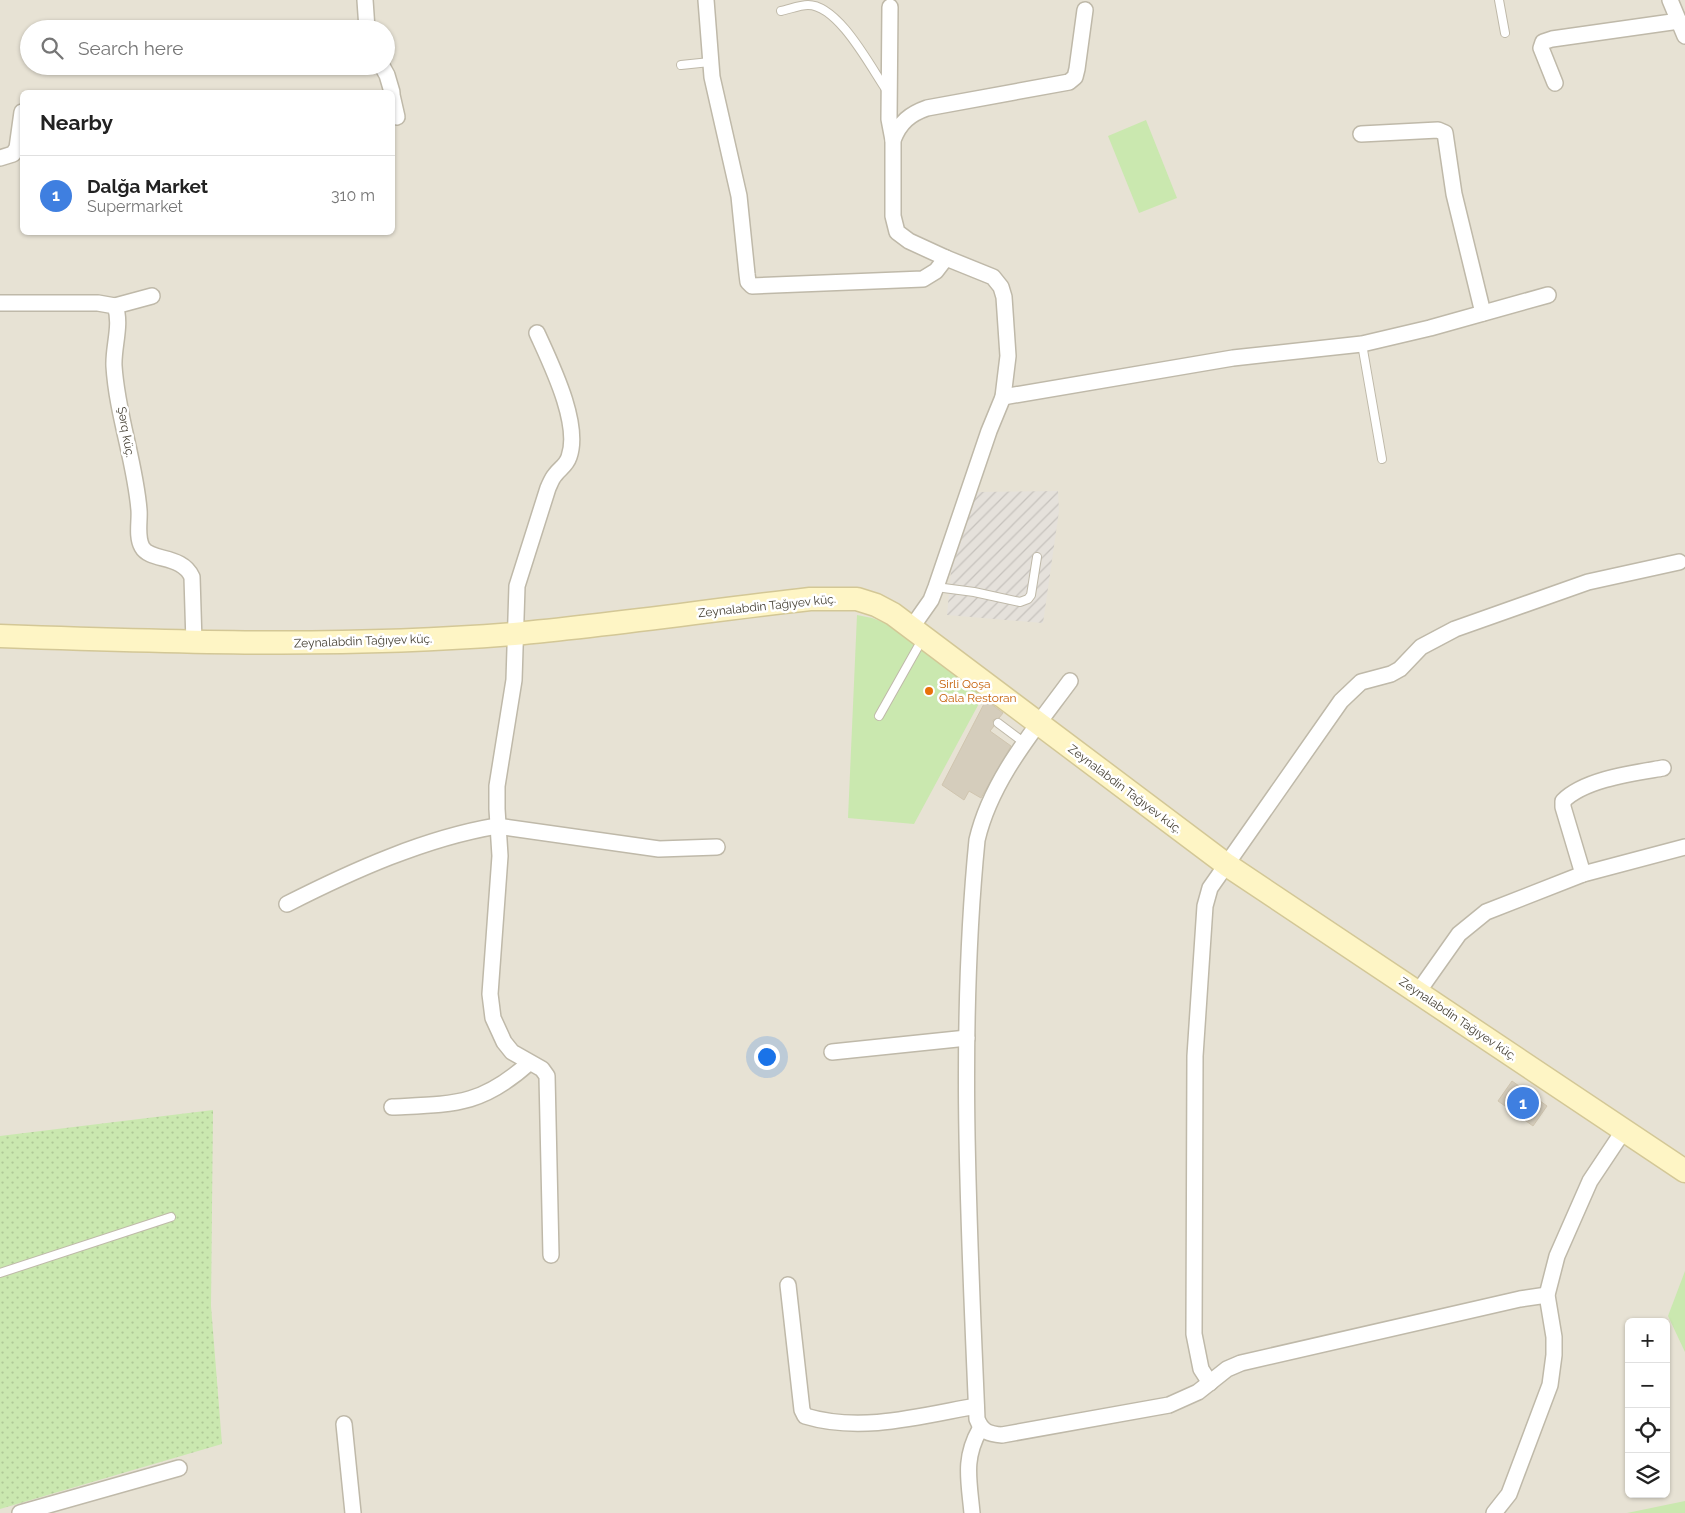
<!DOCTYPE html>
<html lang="en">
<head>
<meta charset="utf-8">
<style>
	:root { --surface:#fff; --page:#f2f2f2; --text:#222; --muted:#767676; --line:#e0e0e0; --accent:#2563eb }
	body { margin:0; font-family:Raleway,sans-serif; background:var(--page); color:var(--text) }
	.controls { position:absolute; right:15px; bottom:15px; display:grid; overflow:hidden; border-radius:8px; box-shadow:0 1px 4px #0004 }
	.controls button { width:45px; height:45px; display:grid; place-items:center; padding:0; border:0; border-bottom:1px solid var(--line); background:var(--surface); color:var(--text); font:25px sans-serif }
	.you { position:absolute; left:766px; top:1056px; width:18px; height:18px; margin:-12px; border:4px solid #fff; border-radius:50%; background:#1a73e8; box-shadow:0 0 0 8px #1a73e833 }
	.badge { display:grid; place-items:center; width:32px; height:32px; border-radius:50%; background:var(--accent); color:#fff; font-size:16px; font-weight:700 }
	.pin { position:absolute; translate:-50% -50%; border:2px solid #fff; box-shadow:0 1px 5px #0006 }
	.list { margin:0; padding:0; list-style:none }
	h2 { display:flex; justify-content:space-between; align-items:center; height:65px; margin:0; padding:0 20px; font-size:21px }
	h2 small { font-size:16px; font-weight:400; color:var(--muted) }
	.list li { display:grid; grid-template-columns:32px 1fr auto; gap:15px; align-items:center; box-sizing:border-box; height:80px; padding:0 20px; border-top:1px solid var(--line) }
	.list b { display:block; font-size:19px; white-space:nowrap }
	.list p { margin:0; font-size:16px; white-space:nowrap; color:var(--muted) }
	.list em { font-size:16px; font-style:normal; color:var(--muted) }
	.icon { flex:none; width:28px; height:28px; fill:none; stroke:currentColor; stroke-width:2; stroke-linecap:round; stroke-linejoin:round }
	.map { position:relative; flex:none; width:1685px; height:1513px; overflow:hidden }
	.search { position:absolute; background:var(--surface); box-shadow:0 1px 4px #0004; left:20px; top:20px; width:375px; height:55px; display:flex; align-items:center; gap:12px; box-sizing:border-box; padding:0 18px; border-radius:28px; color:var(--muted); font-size:19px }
	.panel { position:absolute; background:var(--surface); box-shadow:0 1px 4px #0004; left:20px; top:90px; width:375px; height:145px; border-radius:8px }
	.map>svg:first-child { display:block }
</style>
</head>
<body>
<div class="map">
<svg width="1685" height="1513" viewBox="0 0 1685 1513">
	<defs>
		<pattern id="industrial-furrows" width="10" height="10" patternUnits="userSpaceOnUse" patternTransform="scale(1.25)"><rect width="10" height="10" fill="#e5e1db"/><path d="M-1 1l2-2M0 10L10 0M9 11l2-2" fill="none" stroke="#c6c2bd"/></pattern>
		<pattern id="grass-dots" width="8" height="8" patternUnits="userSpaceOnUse" patternTransform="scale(1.25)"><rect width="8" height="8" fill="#cae8af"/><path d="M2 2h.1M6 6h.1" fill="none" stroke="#afc897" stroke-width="1.8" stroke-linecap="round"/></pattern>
	</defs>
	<rect width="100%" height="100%" fill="#f3f0e6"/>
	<!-- residential -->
	<path fill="#e7e2d4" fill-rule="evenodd" d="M0,0h1685v1513h-1685zM29,29h357v37h-357zM22,92h370v140h-370zM1629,1322h37v172h-37z"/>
	<!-- industrial -->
	<path fill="url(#industrial-furrows)" d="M1058,491l1,20 -16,112 -96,-8 4,-44 26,-79z"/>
	<!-- grass -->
	<path fill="url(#grass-dots)" d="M213,1110l-2,196 11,138 -222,65v-373z"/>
	<!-- park -->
	<g fill="#cae8af">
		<path d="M1146,120l31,78 -38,15 -31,-77z"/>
		<path d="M857,615l15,3 16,6 95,72 -69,128 -66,-6z"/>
		<path d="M1685,1271v81l-17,-36z"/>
		<path d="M1685,1501v12h-58z"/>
	</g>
	<!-- building -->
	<g fill="#d5cdbc" stroke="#d0c5af">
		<path d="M986,700l17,13 -4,5 -6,2 1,6 -4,5 21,15 -30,52 -12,-7 -5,9 -22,-15z"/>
		<path d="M1512,1081l35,25 -14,20 -35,-25z"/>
	</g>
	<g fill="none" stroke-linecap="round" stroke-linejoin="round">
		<defs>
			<g id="lane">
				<path d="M1499,0l6,33"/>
				<path d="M781,11c9,-2 19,-6 27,-6 31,0 63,63 79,86"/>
				<path d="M681,65l29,-3"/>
				<path d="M1362,344l20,115"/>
				<path d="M936,587l38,5 46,10 8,-3 3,-4 6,-38"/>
				<path d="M879,716l44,-78"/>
				<path d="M998,723l28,21"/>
				<path d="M0,1273l171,-56"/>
			</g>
			<g id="street">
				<path d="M365,0l2,29"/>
				<path d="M706,0l6,77 27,119 8,78 1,8 4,4 171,-7 13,-8 10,-13 47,19 8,10 3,10 4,59 -5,41 -14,34 -53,156 -5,13 -19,27"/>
				<path d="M1670,0l15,36"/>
				<path d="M890,7l-1,112 4,21"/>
				<path d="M382,66l5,9 5,17"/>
				<path d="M1555,83l-14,-35 2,-6 9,-3 127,-18"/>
				<path d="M392,95l5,22"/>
				<path d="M1361,134l77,-4 7,3 9,61 29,119"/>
				<path d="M0,158l13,-4 4,-6 5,-36"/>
				<path d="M946,258l-37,-17 -12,-9 -4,-16v-76c7,-18 17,-26 34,-32l142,-26 6,-5 2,-8 8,-59"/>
				<path d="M0,303h98l17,3c7,18 -2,41 -1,60 3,49 21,95 25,144 1,11 -3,26 3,37 8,15 40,7 50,30l2,66"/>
				<path d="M115,306l37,-10"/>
				<path d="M537,333c14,31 44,91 32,124 -3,9 -9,11 -14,18 -3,3 -5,9 -7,13l-31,98 -3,94 -17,106v23l3,47 -10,138 3,24 11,24 8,10 30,17 5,7 4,179"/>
				<path d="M1003,397l230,-39 129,-14 68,-16 118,-33"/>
				<path d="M1070,681c-36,49 -79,99 -93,159 -19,192 -8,387 0,579 5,13 12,15 25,16l167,-30 29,-13 29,-23 14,-6 279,-64 27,-4"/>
				<path d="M1583,874l-20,-67v-6c22,-22 71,-28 100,-33"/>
				<path d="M287,904c65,-33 138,-66 210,-78l162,23 58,-2"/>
				<path d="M1418,992l41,-58 27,-22 97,-38 102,-27"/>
				<path d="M832,1052l135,-14"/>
				<path d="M392,1107c62,-3 89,-1 137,-44"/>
				<path d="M788,1285l14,125 3,6c56,17 116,0 171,-10"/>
				<path d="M1210,1383l-9,-14 -7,-35 1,-278 10,-150 5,-18 131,-187 20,-19 30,-8 9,-5 21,-22 34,-18 133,-47 91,-20"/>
				<path d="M344,1424l9,89"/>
				<path d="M20,1513l159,-45"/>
				<path d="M972,1513c-3,-33 -9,-54 8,-84"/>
				<path d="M1494,1513l15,-19 41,-109 4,-30v-18l-7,-42 10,-39 33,-75 34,-51"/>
			</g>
			<path id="secondary" d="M0,636c171,6 343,12 514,-2 99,-9 198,-24 296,-35h47l19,6 17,9 334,251 458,306"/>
		</defs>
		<!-- lane casing -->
		<use href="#lane" stroke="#bfb9a9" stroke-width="10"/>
		<!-- street casing -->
		<use href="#street" stroke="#bfb9a9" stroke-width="18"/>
		<!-- secondary casing -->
		<use href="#secondary" stroke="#d3c796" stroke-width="25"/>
		<!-- lane -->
		<use href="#lane" stroke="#fff" stroke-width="8"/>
		<!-- street -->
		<use href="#street" stroke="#fff" stroke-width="15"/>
		<!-- secondary -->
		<use href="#secondary" stroke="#fef5c5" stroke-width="22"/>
	</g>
	<!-- markers -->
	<circle fill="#e8710a" stroke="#fff" stroke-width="2" cx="929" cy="691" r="5"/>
	<g text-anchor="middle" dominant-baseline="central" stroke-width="5" stroke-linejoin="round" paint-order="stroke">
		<!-- street labels -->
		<g font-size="12" fill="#464135" stroke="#fff">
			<text transform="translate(126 432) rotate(80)">Şərq küç.</text>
			<text transform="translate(767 606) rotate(-6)">Zeynalabdin Tağıyev küç.</text>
			<text transform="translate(363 641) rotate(-2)">Zeynalabdin Tağıyev küç.</text>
			<text transform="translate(1125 789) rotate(37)">Zeynalabdin Tağıyev küç.</text>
			<text transform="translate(1458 1019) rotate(34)">Zeynalabdin Tağıyev küç.</text>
		</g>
		<!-- food labels -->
		<g font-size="12" fill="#c56008" stroke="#fff" text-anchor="start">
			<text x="939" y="684">Sirli Qoşa<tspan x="939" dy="14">Qala Restoran</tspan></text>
		</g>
	</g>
</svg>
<div class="controls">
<button>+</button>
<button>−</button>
<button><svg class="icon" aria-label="locate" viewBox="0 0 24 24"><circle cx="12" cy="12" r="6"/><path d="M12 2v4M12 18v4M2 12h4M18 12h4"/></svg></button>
<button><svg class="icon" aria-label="layers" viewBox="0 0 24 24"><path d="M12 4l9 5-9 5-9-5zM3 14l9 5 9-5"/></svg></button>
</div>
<div class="you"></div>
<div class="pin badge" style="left:1523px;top:1103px;background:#3f7fe0">1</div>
<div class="search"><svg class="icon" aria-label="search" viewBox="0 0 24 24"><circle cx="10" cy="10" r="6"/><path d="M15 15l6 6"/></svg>Search here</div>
<section class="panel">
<h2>Nearby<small></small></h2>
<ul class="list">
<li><span class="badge" style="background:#3f7fe0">1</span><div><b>Dalğa Market</b><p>Supermarket</p></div><em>310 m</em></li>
</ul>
</section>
</div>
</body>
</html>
